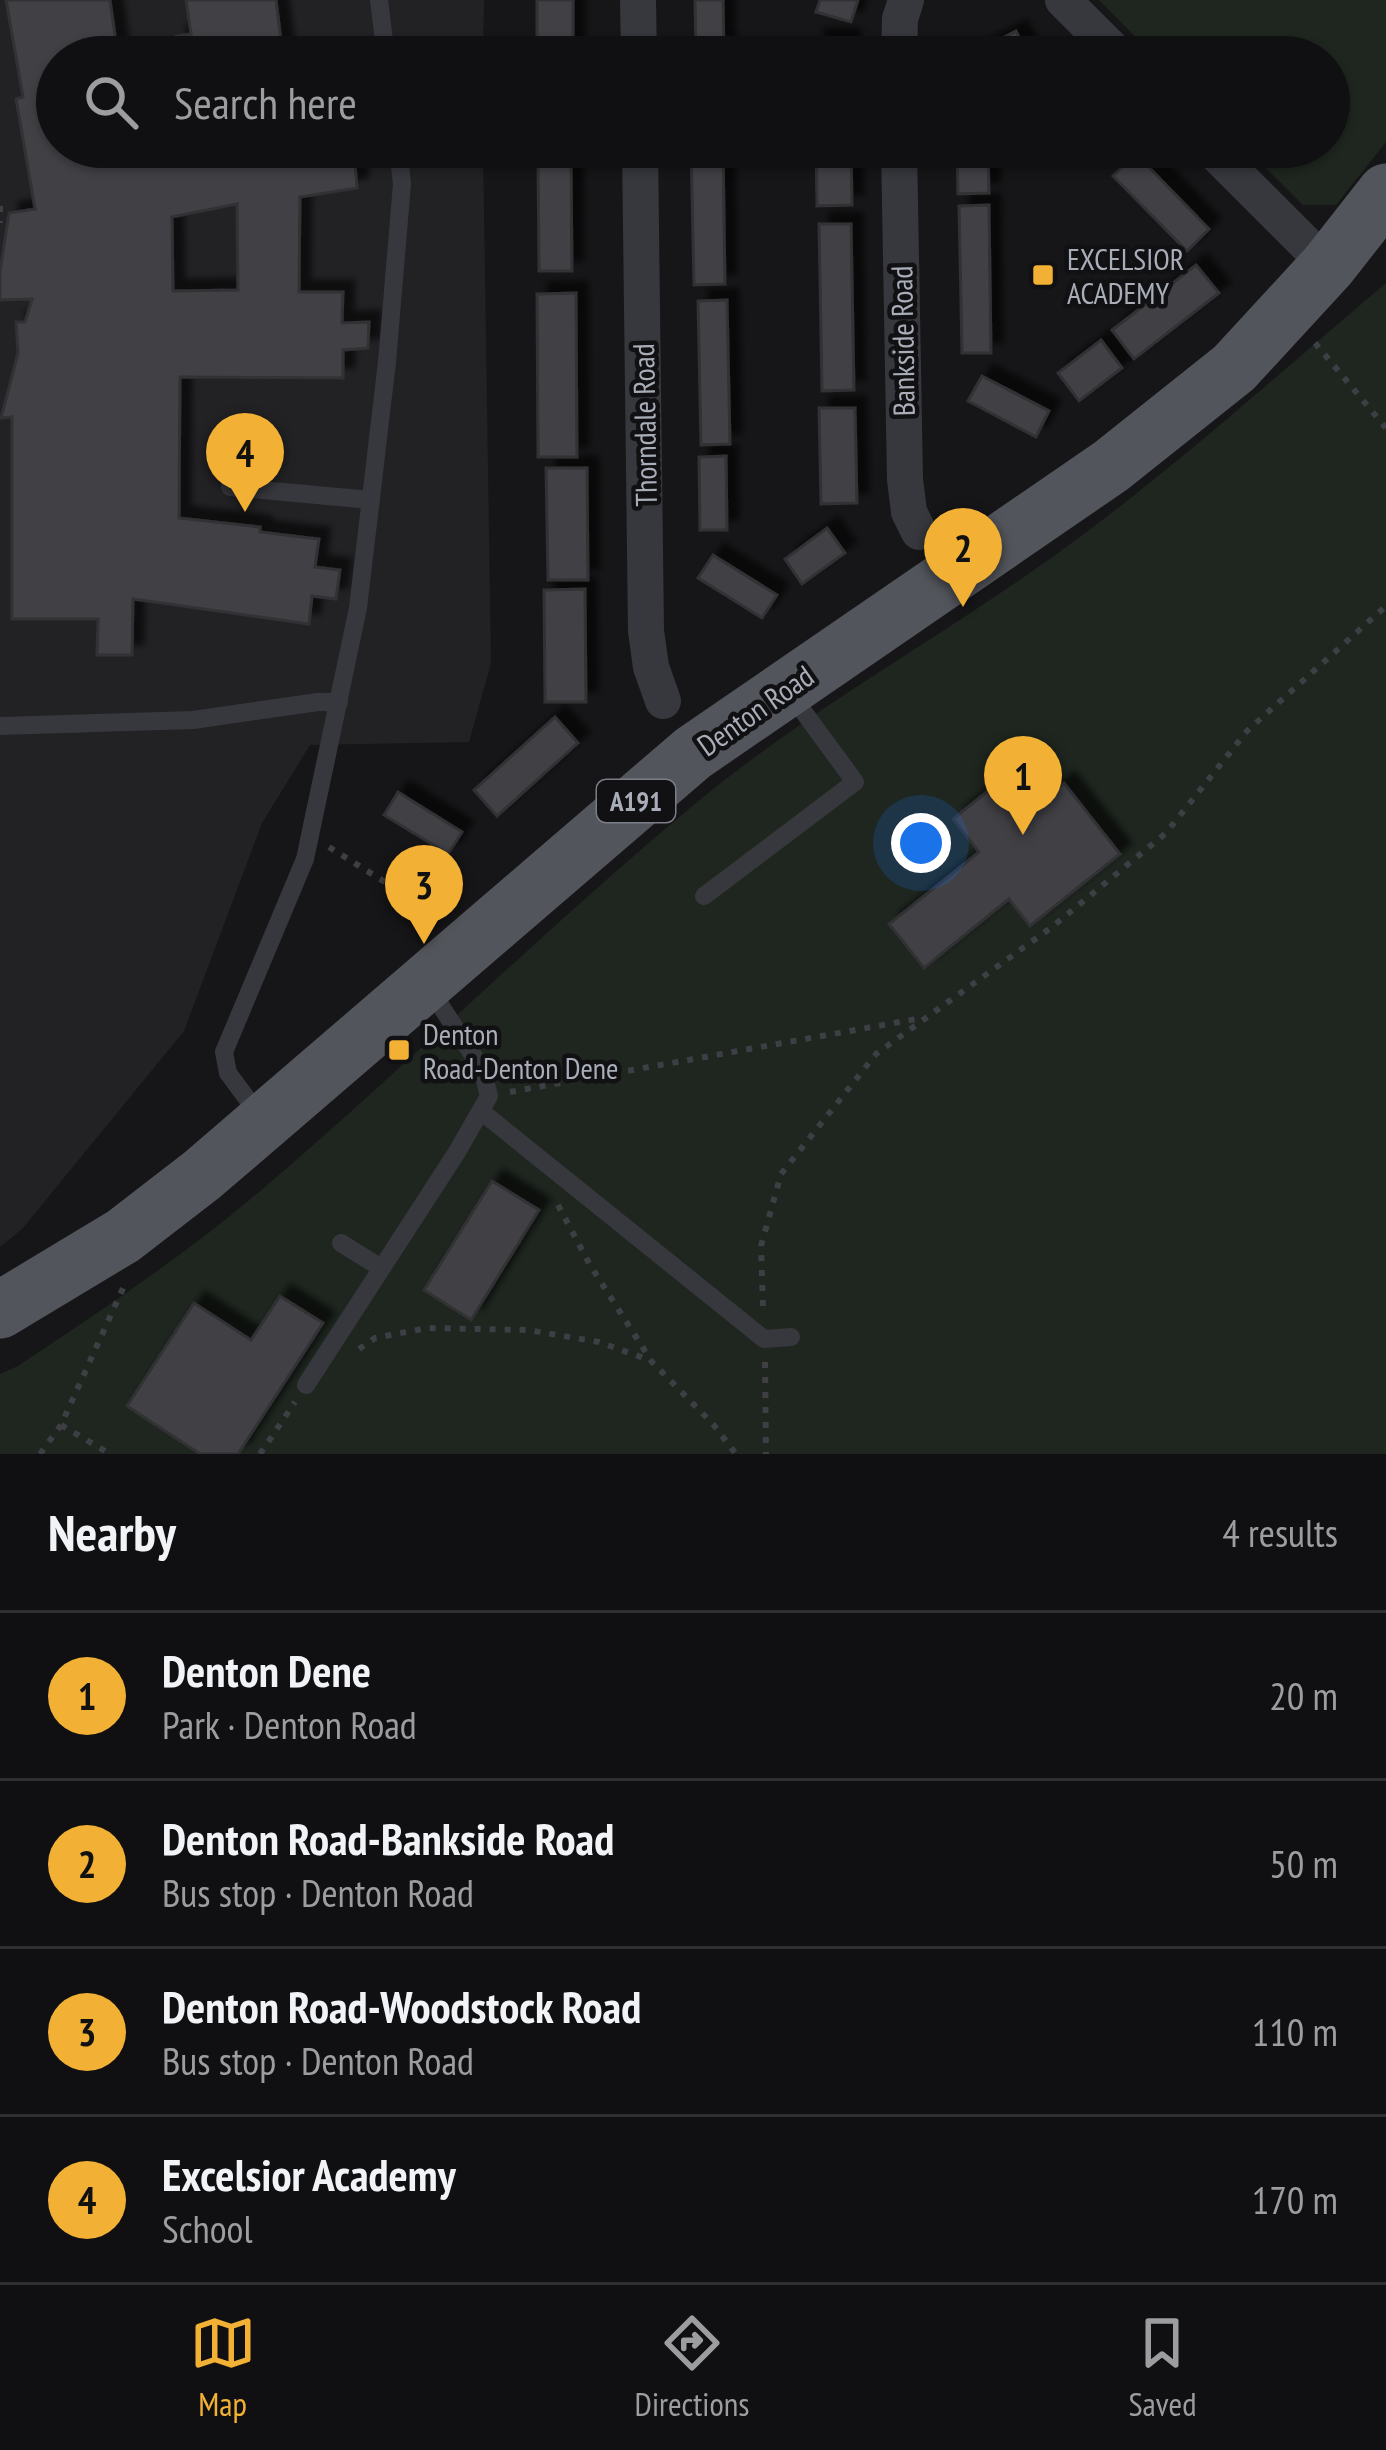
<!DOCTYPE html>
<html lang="en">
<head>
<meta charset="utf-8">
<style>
	:root { --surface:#101012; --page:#1e1e20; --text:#f1f3f6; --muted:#9c9d9f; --line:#303032; --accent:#f2b134 }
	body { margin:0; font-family:"PT Sans Narrow",sans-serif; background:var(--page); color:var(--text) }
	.you { position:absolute; left:921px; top:843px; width:42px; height:42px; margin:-30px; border:9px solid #fff; border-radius:50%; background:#1a73e8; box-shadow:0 0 0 18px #1a73e833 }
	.badge { display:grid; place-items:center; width:78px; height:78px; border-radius:50%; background:var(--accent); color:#111; font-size:39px; font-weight:700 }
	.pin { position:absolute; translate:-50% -99px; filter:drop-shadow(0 3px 6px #0008) }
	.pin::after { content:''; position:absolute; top:63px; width:42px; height:36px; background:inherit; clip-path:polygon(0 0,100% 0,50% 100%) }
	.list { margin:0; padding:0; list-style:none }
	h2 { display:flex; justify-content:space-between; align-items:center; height:156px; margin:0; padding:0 48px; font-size:51px }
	h2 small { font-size:39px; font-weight:400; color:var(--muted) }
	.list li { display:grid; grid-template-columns:78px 1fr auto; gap:36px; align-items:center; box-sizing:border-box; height:168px; padding:0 48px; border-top:3px solid var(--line) }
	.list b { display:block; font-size:45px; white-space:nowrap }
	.list p { margin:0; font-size:39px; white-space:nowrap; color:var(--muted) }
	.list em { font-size:39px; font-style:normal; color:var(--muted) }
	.icon { flex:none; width:66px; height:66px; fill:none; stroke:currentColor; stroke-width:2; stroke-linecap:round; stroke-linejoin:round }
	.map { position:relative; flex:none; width:1386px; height:1454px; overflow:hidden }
	.search { position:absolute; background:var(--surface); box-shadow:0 3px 9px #0004; left:36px; right:36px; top:36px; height:132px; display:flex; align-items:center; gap:30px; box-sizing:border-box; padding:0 42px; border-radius:66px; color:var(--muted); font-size:45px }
	.sheet { height:828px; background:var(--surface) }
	nav { display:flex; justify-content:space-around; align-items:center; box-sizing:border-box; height:168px; border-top:3px solid var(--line); background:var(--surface); font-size:33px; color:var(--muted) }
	nav a { display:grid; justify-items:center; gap:6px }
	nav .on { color:var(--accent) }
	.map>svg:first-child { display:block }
</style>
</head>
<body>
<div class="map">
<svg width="1386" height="1454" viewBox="0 0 1386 1454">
	<defs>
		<filter id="shadow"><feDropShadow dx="11" dy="-11" stdDeviation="3" flood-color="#0009"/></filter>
	</defs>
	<rect width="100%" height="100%" fill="#161618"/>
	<!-- built -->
	<path fill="#222225" d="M0,0h484l-1,57h-426v90h426l8,516 -22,79 -159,3 -48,78 -78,208 -162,198 -22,18z"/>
	<!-- green -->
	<g fill="#1e261f">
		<path d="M1099,0h287v142l-50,63h-33l-58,-58h84v-90h-174z"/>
		<path d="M1386,283v1171h-1386v-80l18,-8c81,-54 161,-107 235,-169 155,-131 297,-274 454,-403 110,-89 236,-158 351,-241 115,-83 220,-179 328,-270z"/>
	</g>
	<!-- building -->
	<g fill="#404145" stroke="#303034" stroke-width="3" fill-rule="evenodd" filter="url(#shadow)">
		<path d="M6,0h104l8,57h-61v90h320l-23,5 3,36 -57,9 -1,95h44l-1,31 27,-1 -1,26 -25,2v28l-163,-1 -1,141 81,9v5l59,7 -4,28 25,3 -4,29 -24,-3 -3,28 -176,-25 -1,56h-35l1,-36h-86v-202l-11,1 17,-65 -2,-31h9l7,-23 -32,1v-29l9,-58 26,-4 -19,-110 7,-2zM237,204l1,86 -65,1 -1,-74z"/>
		<path d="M186,0h90l7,57h-104l-3,-21 15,-2z"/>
		<rect x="537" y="0" width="36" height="57"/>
		<path d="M695,0h28l1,57h-28z"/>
		<path d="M820,0h38l-7,22 -35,-10z"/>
		<path d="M1016,31l13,26h-63z"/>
		<path d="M814,40h35v17h-34z"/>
		<path d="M691,147h32l2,137 -31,1z"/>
		<path d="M816,147h35l1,58 -35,1z"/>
		<path d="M957,147h31l1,46 -31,1z"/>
		<path d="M1081,147h33l-17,17z"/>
		<path d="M1136,154l73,75 -22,22 -74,-75z"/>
		<path d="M538,160h33l1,111h-33z"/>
		<path d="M989,205l2,148h-29l-3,-147z"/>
		<path d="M819,224h32l3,166 -32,1z"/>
		<path d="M1196,265l23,28 -85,66 -22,-29z"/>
		<path d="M576,293l1,164h-39l-1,-163z"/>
		<path d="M727,300l3,144 -29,1 -3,-144z"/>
		<path d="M1101,340l21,28 -43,33 -21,-28z"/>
		<path d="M982,376l67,35 -13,26 -68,-36z"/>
		<path d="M819,408h36l2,95 -36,1z"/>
		<path d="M726,456l1,74h-27l-1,-73z"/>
		<path d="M546,468h41l1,112h-40z"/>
		<path d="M827,528l18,25 -43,31 -17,-25z"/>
		<path d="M713,555l64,40 -15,23 -64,-40z"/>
		<path d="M585,589l1,113h-41l-1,-112z"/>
		<path d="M555,717l23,26 -81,73 -23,-26z"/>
		<path d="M1031,778l15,19 18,-14 56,71 -90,72 -21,-27 -85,69 -35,-44 90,-72 -26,-33 41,-33 10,13z"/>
		<path d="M398,792l64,40 -14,22 -64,-39z"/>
		<path d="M492,1181l47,29 -68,110 -47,-30z"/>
		<path d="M280,1296l43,27 -85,131h-38l-73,-48 67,-103 57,37z"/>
	</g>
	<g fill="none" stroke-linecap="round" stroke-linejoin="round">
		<!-- path -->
		<g stroke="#3d3f44" stroke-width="6" stroke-dasharray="6 9" stroke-linecap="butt">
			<path d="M0,206v17"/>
			<path d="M1315,343l71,85"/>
			<path d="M329,847l110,69"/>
			<path d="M510,1092l412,-74"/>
			<path d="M558,1205l32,60 62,97 61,62 23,30"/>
			<path d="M763,1306l-2,-60 20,-72 95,-120 176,-127 114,-94 81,-102 139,-125"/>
			<path d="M359,1349l16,-11 52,-10 101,2 71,12 50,18"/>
			<path d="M765,1362l1,92"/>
			<path d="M61,1425l49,29"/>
			<path d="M40,1454l21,-29 63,-139"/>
			<path d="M260,1454l35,-52"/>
		</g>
		<!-- service -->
		<g stroke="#37383d" stroke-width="18">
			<path d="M379,0l7,57"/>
			<path d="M230,487l141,13"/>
			<path d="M0,726l193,-6 125,-18h21"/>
			<path d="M704,896l151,-114 -63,-86"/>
			<path d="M482,1112l282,227 27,-2"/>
			<path d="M262,1119l-34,-46 -4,-21 81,-193 53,-251 29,-246 15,-178 -4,-37"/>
			<path d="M341,1243l40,25"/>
			<path d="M306,1385l151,-233 32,-56 -7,-27 -51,-78"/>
		</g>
		<!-- minor -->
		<g stroke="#37383d" stroke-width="36">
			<path d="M638,0l1,57"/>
			<path d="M1063,0l57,57"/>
			<path d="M899,57l1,-38 6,-19"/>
			<path d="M640,147l6,484 5,36 12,34"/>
			<path d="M899,147l6,332 4,33 10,20"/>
			<path d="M1209,147l119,119"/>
		</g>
		<!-- primary -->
		<path stroke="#53555c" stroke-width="57" d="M0,1310l123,-74 79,-61 491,-422 418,-287 123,-98 94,-102 58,-74"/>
	</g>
	<!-- markers -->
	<g fill="#f2b134" stroke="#111113" stroke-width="4.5">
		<rect x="1031" y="263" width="24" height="24" rx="6"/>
		<rect x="387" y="1038" width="24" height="24" rx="6"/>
	</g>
	<g text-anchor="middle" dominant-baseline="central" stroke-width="9" stroke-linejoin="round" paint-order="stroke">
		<!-- shield labels -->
		<rect fill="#111113" stroke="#7b7e86" stroke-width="3" x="597" y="780" width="78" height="42" rx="9"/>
		<g font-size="27" font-weight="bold" fill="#a8adb8">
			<text x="636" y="801">A191</text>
		</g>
		<!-- poi labels -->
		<g font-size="30" fill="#a8adb8" stroke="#111113" text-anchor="start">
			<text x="1067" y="258">EXCELSIOR<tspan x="1067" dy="34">ACADEMY</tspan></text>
			<text x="423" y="1033">Denton<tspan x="423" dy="34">Road-Denton Dene</tspan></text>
		</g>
		<!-- street labels -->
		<g font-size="30" fill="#a8adb8" stroke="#111113">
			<text transform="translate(902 341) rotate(-91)">Bankside Road</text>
			<text transform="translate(644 425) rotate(-91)">Thorndale Road</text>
			<text transform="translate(755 710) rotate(-35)">Denton Road</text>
		</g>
	</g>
</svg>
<div class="you"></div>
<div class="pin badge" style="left:1023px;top:835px">1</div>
<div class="pin badge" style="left:963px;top:607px">2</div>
<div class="pin badge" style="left:424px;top:944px">3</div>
<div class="pin badge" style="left:245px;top:512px">4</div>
<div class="search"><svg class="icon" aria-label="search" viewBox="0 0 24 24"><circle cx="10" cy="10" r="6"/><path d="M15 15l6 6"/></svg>Search here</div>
</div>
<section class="sheet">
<h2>Nearby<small>4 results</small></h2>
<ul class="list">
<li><span class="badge">1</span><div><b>Denton Dene</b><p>Park · Denton Road</p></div><em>20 m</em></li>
<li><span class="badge">2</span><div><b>Denton Road-Bankside Road</b><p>Bus stop · Denton Road</p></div><em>50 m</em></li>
<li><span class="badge">3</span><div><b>Denton Road-Woodstock Road</b><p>Bus stop · Denton Road</p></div><em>110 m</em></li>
<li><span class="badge">4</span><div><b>Excelsior Academy</b><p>School</p></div><em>170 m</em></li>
</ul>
</section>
<nav>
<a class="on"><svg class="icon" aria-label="map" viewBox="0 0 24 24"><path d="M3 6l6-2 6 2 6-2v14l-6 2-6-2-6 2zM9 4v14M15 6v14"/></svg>Map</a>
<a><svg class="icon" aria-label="directions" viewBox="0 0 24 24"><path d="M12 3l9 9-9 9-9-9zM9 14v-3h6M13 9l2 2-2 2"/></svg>Directions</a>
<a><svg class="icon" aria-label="saved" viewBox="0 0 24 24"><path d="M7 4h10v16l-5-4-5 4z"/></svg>Saved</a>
</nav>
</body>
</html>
